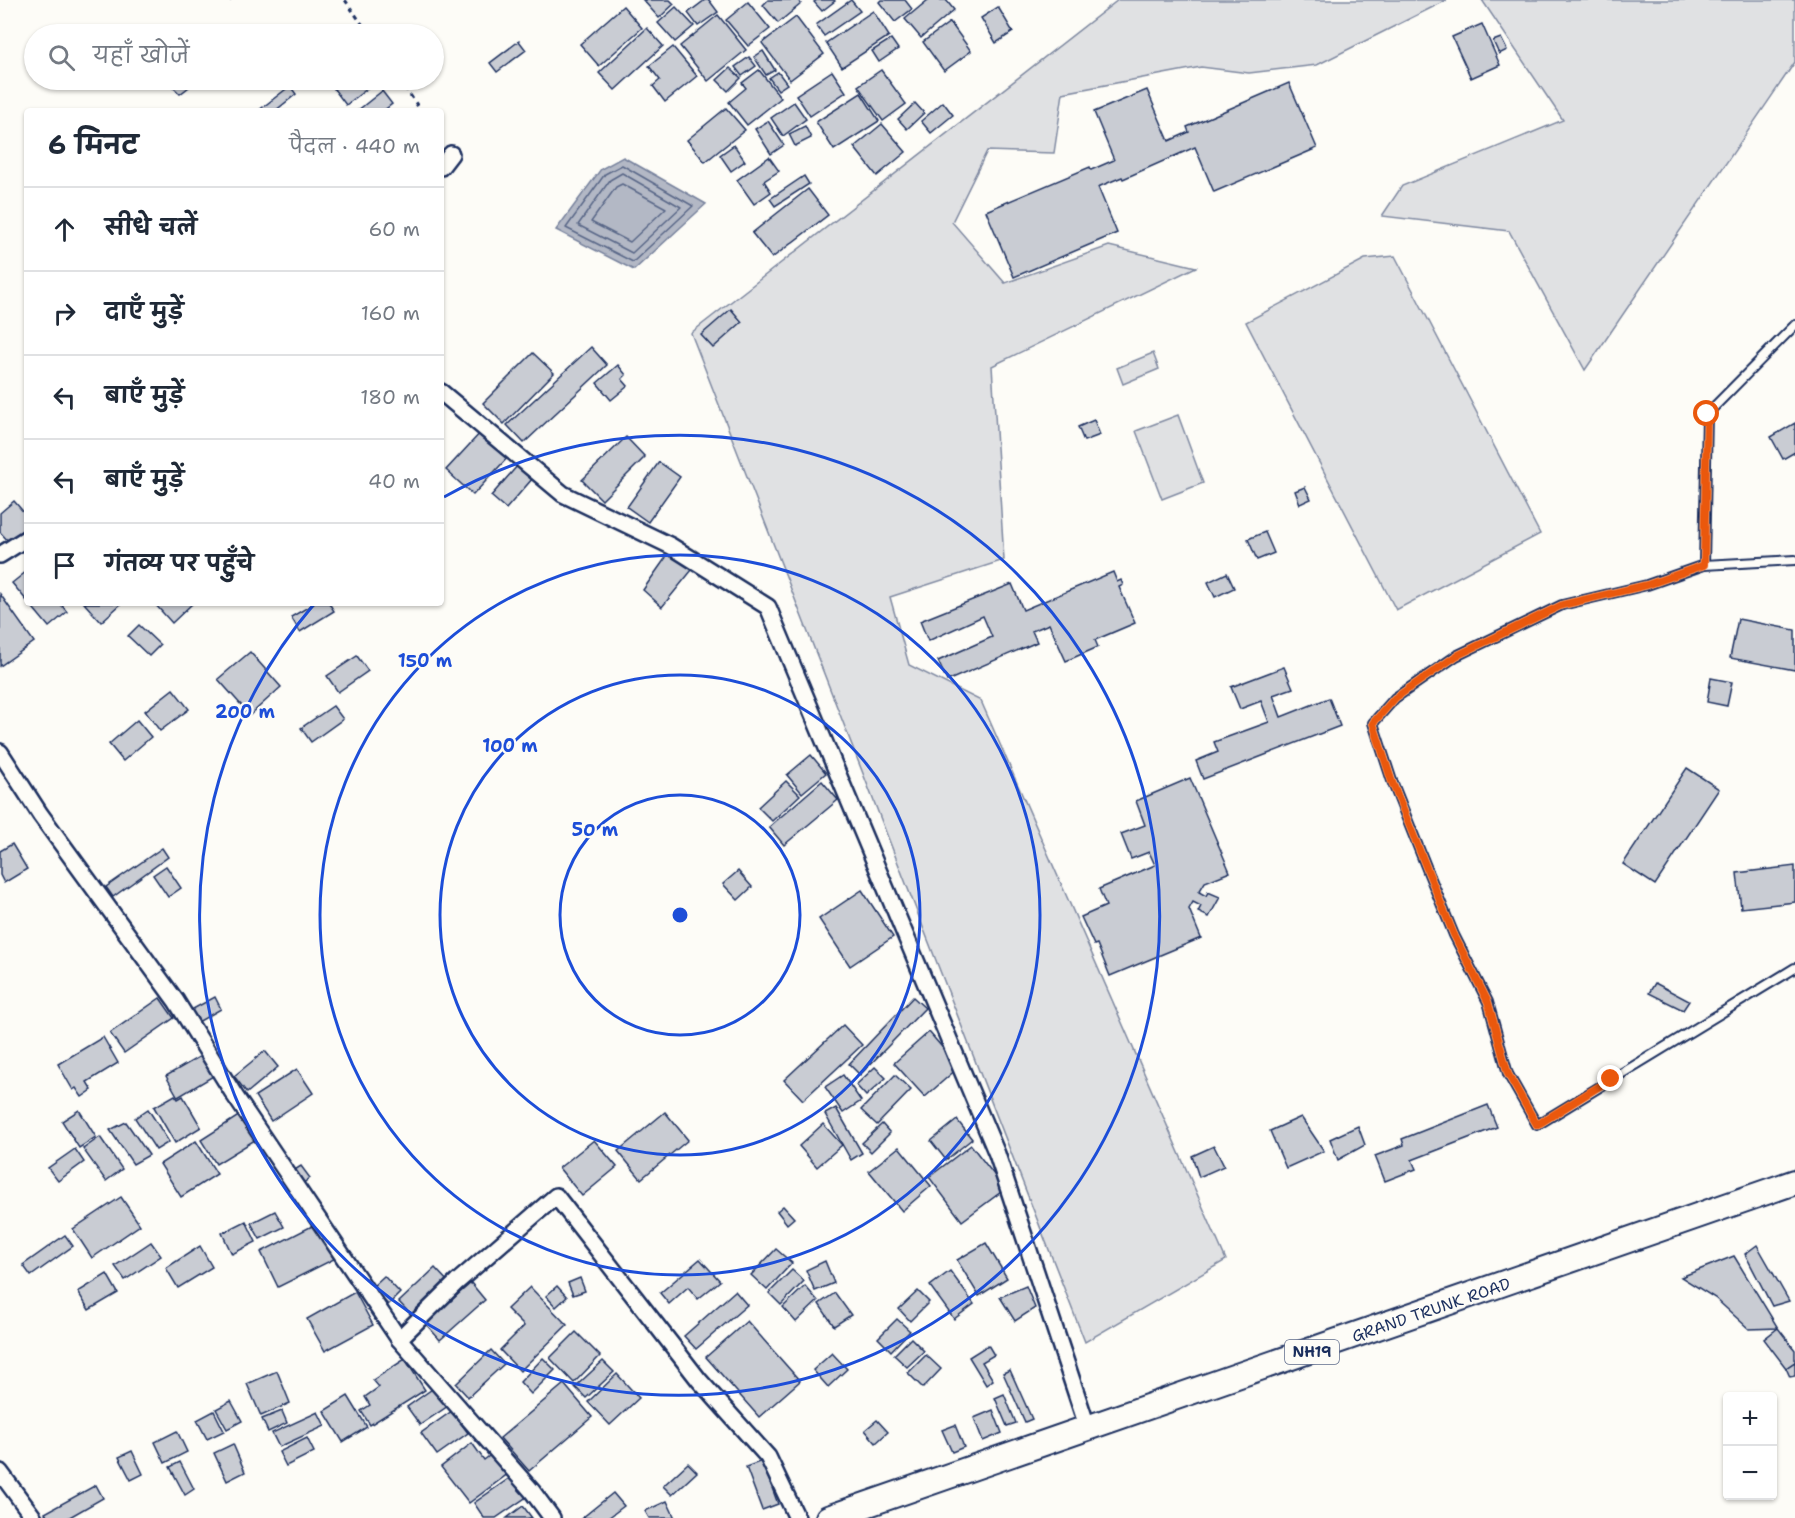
<!DOCTYPE html>
<html lang="hi">
<head>
<meta charset="utf-8">
<style>
	:root { --surface:#fff; --page:#f2f2f3; --text:#1f2937; --muted:#747a83; --line:#e0e1e3 }
	body { margin:0; font-family:"Shantell Sans","Playpen Sans Deva",sans-serif; background:var(--page); color:var(--text) }
	.controls { position:absolute; right:18px; bottom:18px; display:grid; overflow:hidden; border-radius:6px; box-shadow:0 2px 4px #0004 }
	.controls button { width:54px; height:54px; display:grid; place-items:center; padding:0; border:0; border-bottom:2px solid var(--line); background:var(--surface); color:var(--text); font:30px sans-serif }
	.stop { position:absolute; width:18px; height:18px; margin:-14px; border:4px solid #ea580c; border-radius:50%; background:#fff }
	.stop.end { background:#ea580c; border-color:#fff; box-shadow:0 2px 6px #0008 }
	.list { margin:0; padding:0; list-style:none }
	h2 { display:flex; justify-content:space-between; align-items:center; height:78px; margin:0; padding:0 24px; font-size:26px }
	h2 small { font-size:20px; font-weight:400; color:var(--muted) }
	.list li { display:grid; grid-template-columns:39px 1fr auto; gap:18px; align-items:center; box-sizing:border-box; height:84px; padding:0 24px; border-top:2px solid var(--line) }
	.list b { display:block; font-size:22px; white-space:nowrap }
	.list em { font-size:20px; font-style:normal; color:var(--muted) }
	.icon { flex:none; width:33px; height:33px; fill:none; stroke:currentColor; stroke-width:2; stroke-linecap:round; stroke-linejoin:round }
	.map { position:relative; flex:none; width:1795px; height:1518px; overflow:hidden }
	.search { position:absolute; background:var(--surface); box-shadow:0 2px 4px #0004; left:24px; top:24px; width:420px; height:66px; display:flex; align-items:center; gap:15px; box-sizing:border-box; padding:0 21px; border-radius:33px; color:var(--muted); font-size:22px }
	.panel { position:absolute; background:var(--surface); box-shadow:0 2px 4px #0004; left:24px; top:108px; width:420px; height:498px; border-radius:6px }
	.map>svg:first-child { display:block }
</style>
</head>
<body>
<div class="map">
<svg width="1795" height="1518" viewBox="0 0 1795 1518">
	<rect width="100%" height="100%" fill="#fdfcf7"/>
	<filter id="ink" filterUnits="userSpaceOnUse"><feTurbulence type="fractalNoise" baseFrequency=".0167" numOctaves="2"/><feDisplacementMap in="SourceGraphic" scale="12" xChannelSelector="R" yChannelSelector="G"/><feConvolveMatrix kernelMatrix="1 2 1 2 8 2 1 2 1" color-interpolation-filters="sRGB"/></filter>
	<g filter="url(#ink)">
		<!-- green -->
		<g fill="#e0e1e3" stroke="#7e88a0" stroke-width="1.5">
			<path d="M1118,0h329l-130,65 -68,8 -48,-6 -138,26 -9,60 -67,-2 -35,71 53,61 104,-37 87,21 -204,99 12,194 -114,37 19,68 72,36 245,559 -141,82 -394,-1009z"/>
			<path d="M1482,0h313v62l-210,308 -76,-139 -127,-15 20,-30 161,-66z"/>
			<path d="M1395,256l145,278 -144,76 -150,-288 119,-63z"/>
			<path d="M1153,353l6,16 -36,15 -6,-16z"/>
			<path d="M1178,415l25,68 -41,16 -26,-68z"/>
		</g>
		<!-- water -->
		<path fill="#b3b8c5" stroke="#76819c" stroke-width="1.5" d="M623,157l83,47 -72,66 -78,-40 45,-61z"/>
		<g fill="none" stroke-linecap="round" stroke-linejoin="round">
			<!-- shore -->
			<g stroke="#586687" stroke-width="1.5">
				<path d="M622,165l71,41 -60,56 -67,-34 39,-54z"/>
				<path d="M622,173l59,34 -49,46 -54,-28 32,-45z"/>
				<path d="M622,184l44,24 -36,34 -39,-20 25,-35z"/>
			</g>
		</g>
		<!-- building -->
		<g fill="#c9ccd3" stroke="#1b2f5e" stroke-width="1.5">
			<path d="M643,0h27l4,4 -15,14z"/>
			<path d="M705,0h4l9,12 -20,14 -10,-13z"/>
			<path d="M768,0h30l3,4 -23,19 -15,-18z"/>
			<path d="M817,0h17l1,1 -13,10 -8,-9z"/>
			<path d="M851,0l9,11 -36,25 -8,-11z"/>
			<path d="M881,0h24l7,9 -17,13 -16,-20z"/>
			<path d="M928,0h18l8,10 -33,28 -16,-19z"/>
			<path d="M748,2l22,27 -22,17 -22,-26z"/>
			<path d="M623,6l19,22 -43,38 -19,-22z"/>
			<path d="M676,7l18,19 -19,16 -17,-19z"/>
			<path d="M998,7l15,25 -17,11 -15,-25z"/>
			<path d="M873,11l16,25 -47,31 -16,-24z"/>
			<path d="M718,15l28,35 -38,31 -28,-35z"/>
			<path d="M796,17l28,37 -34,26 -28,-37z"/>
			<path d="M950,22l21,29 -27,20 -21,-29z"/>
			<path d="M1482,24l18,41 -29,13 -19,-41z"/>
			<path d="M647,28l16,18 -48,44 -16,-17z"/>
			<path d="M1501,38l6,12 -8,4 -6,-13z"/>
			<path d="M891,39l7,10 -19,13 -7,-11z"/>
			<path d="M519,41l7,9 -29,22 -7,-9z"/>
			<path d="M673,47l24,29 -32,26 -12,-16 7,-6 -11,-14z"/>
			<path d="M763,51l12,19 -9,5 -12,-18z"/>
			<path d="M749,57l7,9 -14,10 -7,-9z"/>
			<path d="M730,68l11,10 -13,13 -11,-11z"/>
			<path d="M759,70l22,28 -34,27 -18,-23 17,-14 -4,-5z"/>
			<path d="M881,70l25,34 -23,17 -25,-35z"/>
			<path d="M832,71l14,21 -36,24 -14,-21z"/>
			<path d="M778,72l9,12 -9,6 -9,-12z"/>
			<path d="M166,80h32l-18,14z"/>
			<path d="M347,80h27l2,2 -30,23 -12,-16z"/>
			<path d="M1289,83l28,65 -103,44 -19,-45 -72,32 -1,-2 -24,10 19,46 -103,44 -28,-66 104,-44 1,3 23,-10 -20,-48 53,-22 22,51 20,-9 -2,-5z"/>
			<path d="M290,86l6,8 -21,17h-17z"/>
			<path d="M382,91l10,13 -9,7h-26z"/>
			<path d="M861,93l18,28 -45,29 -18,-28z"/>
			<path d="M794,102l12,17 -23,17 -12,-18z"/>
			<path d="M943,102l10,13 -22,18 -10,-12z"/>
			<path d="M915,103l9,10 -17,16 -9,-10z"/>
			<path d="M726,108l19,22 -40,32 -18,-22z"/>
			<path d="M768,121l16,24 -13,9 -16,-25z"/>
			<path d="M882,124l24,28 -29,24 -23,-29z"/>
			<path d="M805,126l6,12 -16,8 -6,-12z"/>
			<path d="M734,145l11,16 -14,10 -11,-16z"/>
			<path d="M769,157l10,14 -15,10 7,11 -17,12 -17,-24z"/>
			<path d="M804,176l5,8 -34,22 -5,-7z"/>
			<path d="M808,189l20,26 -56,43 -20,-25z"/>
			<path d="M731,309l11,13 -29,26 -12,-13z"/>
			<path d="M591,347l16,18 -83,78 -17,-18z"/>
			<path d="M533,353l21,20 -50,51 -21,-21z"/>
			<path d="M618,365l8,10 -4,4 6,7 -17,14 -14,-17z"/>
			<path d="M1094,420l6,15 -16,6 -6,-14z"/>
			<path d="M1795,423v29l-12,7 -12,-22z"/>
			<path d="M482,431l27,25 -36,39 -27,-25z"/>
			<path d="M626,437l19,20 -43,43 -20,-20z"/>
			<path d="M659,462l21,15 -32,45 -21,-15z"/>
			<path d="M518,465l15,13 -27,31 -15,-13z"/>
			<path d="M1305,487l6,12 -11,5 -5,-13z"/>
			<path d="M14,501l13,15v11l-18,15 -9,-10v-19z"/>
			<path d="M1265,532l9,21 -17,7 -9,-21z"/>
			<path d="M669,553l23,17 -30,37 -19,-17z"/>
			<path d="M27,571v30l-15,-18z"/>
			<path d="M1113,572l4,10 4,-2 2,5 -4,2 16,36 -40,17 3,7 -32,14 -17,-37 -17,7 5,11 -90,39 -9,-20 54,-24 -9,-21 -55,25 -8,-20 92,-37 11,26z"/>
			<path d="M1227,573l7,15 -19,9 -7,-15z"/>
			<path d="M0,594l34,48 -34,24z"/>
			<path d="M29,603h31l7,9 -18,15z"/>
			<path d="M84,603h38l-21,19z"/>
			<path d="M154,603h39l-21,20z"/>
			<path d="M315,603h14l5,8 -34,21 -9,-15z"/>
			<path d="M1738,619l57,11v40l-65,-12z"/>
			<path d="M139,625l21,20 -11,11 -21,-20z"/>
			<path d="M250,652l31,35 -31,28 -32,-36z"/>
			<path d="M357,656l11,15 -30,21 -11,-16z"/>
			<path d="M1284,667l9,21 -20,7 8,22 48,-19 11,28 -137,53 -7,-18 22,-9 -4,-10 55,-20 -8,-21 -21,8 -9,-22z"/>
			<path d="M1711,678l21,4 -5,24 -20,-4z"/>
			<path d="M173,689l16,20 -29,22 -15,-20z"/>
			<path d="M333,706l10,13 -32,23 -10,-14z"/>
			<path d="M137,720l14,17 -28,24 -14,-17z"/>
			<path d="M811,755l15,18 -24,20 -15,-18z"/>
			<path d="M1687,768l32,21 -64,96 -32,-21z"/>
			<path d="M1190,778l40,94 -25,10 -6,10 7,4 2,-4 12,5 -11,20 -11,-5 3,-6 -8,-4 -4,7 12,29 -91,38 -13,-32 -3,1 -13,-28 25,-11 -7,-17 56,-24 -6,-13 -18,7 -10,-25 24,-9 -9,-24z"/>
			<path d="M786,781l14,14 -28,26 -14,-14z"/>
			<path d="M822,781l16,19 -54,45 -15,-18z"/>
			<path d="M12,844l15,25 -23,14 -4,-8v-24z"/>
			<path d="M162,848l6,9 -55,40 -7,-10z"/>
			<path d="M166,866l15,22 -13,9 -15,-22z"/>
			<path d="M1795,866v36l-54,6 -4,-35z"/>
			<path d="M738,871l14,16 -14,13 -15,-16z"/>
			<path d="M862,890l31,47 -43,29 -31,-47z"/>
			<path d="M1655,983l34,18 -6,9 -34,-17z"/>
			<path d="M215,997l6,12 -23,13 -7,-12z"/>
			<path d="M913,997l12,11 -65,67 -11,-11z"/>
			<path d="M160,998l14,20 -50,35 -14,-20z"/>
			<path d="M843,1025l19,20 -59,55 -19,-20z"/>
			<path d="M929,1032l30,35 -34,30 -31,-34z"/>
			<path d="M103,1037l15,26 -31,19 5,8 -10,7 -6,-9 -3,2 -15,-26z"/>
			<path d="M265,1051l13,16 -31,26 -13,-17z"/>
			<path d="M204,1054l11,21 -37,22 -12,-21z"/>
			<path d="M875,1067l11,11 -20,18 -10,-11z"/>
			<path d="M297,1069l16,24 -42,28 -16,-25z"/>
			<path d="M843,1075l18,26 -18,12 -18,-26z"/>
			<path d="M895,1075l16,15 -34,35 -16,-15z"/>
			<path d="M175,1095l3,4 5,-3 18,31 -26,16 -21,-36z"/>
			<path d="M1488,1105l9,22 -85,33 4,9 -31,12 -10,-25 29,-11 -2,-6z"/>
			<path d="M836,1108l26,45 -11,7 -26,-46z"/>
			<path d="M148,1109l21,33 -13,8 -21,-32z"/>
			<path d="M79,1110l17,27 -17,11 -17,-27z"/>
			<path d="M665,1112l23,28 -47,39 -23,-28z"/>
			<path d="M240,1115l15,25 -39,24 -15,-24z"/>
			<path d="M1301,1117l23,34 -38,17 -16,-37z"/>
			<path d="M957,1120l15,19 -26,21 -15,-19z"/>
			<path d="M126,1122l23,33 -16,9 -23,-34z"/>
			<path d="M823,1124l19,21 -25,22 -18,-21z"/>
			<path d="M882,1124l8,9 -19,19 -9,-9z"/>
			<path d="M1358,1126l7,19 -27,15 -8,-21z"/>
			<path d="M100,1137l22,32 -16,12 -23,-32z"/>
			<path d="M594,1140l23,27 -35,29 -23,-28z"/>
			<path d="M196,1141l21,33 -36,23 -21,-33z"/>
			<path d="M971,1145l34,44 -43,32 -33,-44z"/>
			<path d="M1214,1146l10,20 -25,11 -7,-21z"/>
			<path d="M899,1147l32,39 -29,25 -33,-40z"/>
			<path d="M75,1149l9,13 -26,19 -10,-13z"/>
			<path d="M301,1166l9,12 -8,6 -9,-13z"/>
			<path d="M121,1197l19,28 -48,33 -19,-29z"/>
			<path d="M783,1206l11,12 -7,6 -10,-13z"/>
			<path d="M275,1211l9,16 -24,12 -9,-16z"/>
			<path d="M246,1221l10,21 -24,12 -10,-21z"/>
			<path d="M316,1224l18,35 -56,28 -17,-35z"/>
			<path d="M65,1235l8,11 -42,30 -8,-11z"/>
			<path d="M151,1242l10,14 -36,24 -10,-14z"/>
			<path d="M986,1243l21,35 -28,18 -22,-36z"/>
			<path d="M1757,1245l32,56 -17,5 -27,-52z"/>
			<path d="M200,1246l12,21 -34,21 -12,-20z"/>
			<path d="M776,1249l16,14 -25,27 -16,-15z"/>
			<path d="M1734,1256l44,72 -29,1 -34,-31 -34,-21z"/>
			<path d="M700,1259l20,22 -22,18 -10,-12 -19,17 -9,-11z"/>
			<path d="M825,1261l9,22 -19,8 -9,-21z"/>
			<path d="M435,1268l15,16 -36,34 -15,-16z"/>
			<path d="M792,1270l12,11 -23,24 -12,-12z"/>
			<path d="M950,1271l24,33 -20,15 -24,-33z"/>
			<path d="M107,1274l11,19 -29,17 -11,-18z"/>
			<path d="M384,1276l16,17 -12,12 -16,-18z"/>
			<path d="M580,1278l5,13 -12,4 -5,-12z"/>
			<path d="M471,1283l14,17 -45,40 -15,-17z"/>
			<path d="M557,1286l10,11 -11,10 -10,-11z"/>
			<path d="M805,1286l13,15 -22,21 -13,-15z"/>
			<path d="M1026,1286l9,22 -20,13 -15,-24z"/>
			<path d="M530,1287l37,38 -47,46 -20,-21 24,-24 -17,-17z"/>
			<path d="M735,1291l12,14 -51,44 -12,-13z"/>
			<path d="M918,1291l11,11 -19,19 -11,-12z"/>
			<path d="M355,1292l18,33 -48,26 -18,-32z"/>
			<path d="M835,1293l16,22 -17,11 -15,-22z"/>
			<path d="M897,1319l13,12 -19,20 -13,-13z"/>
			<path d="M747,1321l53,60 -41,36 -53,-60z"/>
			<path d="M1778,1328l17,22v12l-9,6 -22,-29z"/>
			<path d="M576,1332l24,24 -26,27 -24,-25z"/>
			<path d="M911,1338l13,13 -17,16 -13,-12z"/>
			<path d="M988,1345l6,10 -12,7 11,18 -7,5 -17,-28z"/>
			<path d="M491,1350l13,14 -36,33 -12,-13z"/>
			<path d="M832,1353l15,16 -19,18 -15,-17z"/>
			<path d="M926,1355l15,14 -18,19 -15,-15z"/>
			<path d="M543,1358l12,12 -24,24 -11,-12z"/>
			<path d="M405,1359l20,31 -55,35 -9,-14 9,-6 -5,-8 14,-10 -6,-7z"/>
			<path d="M603,1361l11,11 -28,26 -11,-11z"/>
			<path d="M1795,1362v14l-5,1 -4,-9z"/>
			<path d="M1010,1370l22,49 -7,3 -22,-49z"/>
			<path d="M277,1371l13,32 -29,13 -14,-32z"/>
			<path d="M617,1374l22,24 -29,27 -22,-23z"/>
			<path d="M564,1384l28,33 -63,54 -29,-33z"/>
			<path d="M435,1387l13,19 -28,19 -13,-18z"/>
			<path d="M1004,1394l12,29 -9,3 -12,-28z"/>
			<path d="M348,1396l19,31 -24,15 -19,-31z"/>
			<path d="M231,1401l11,20 -15,8 -11,-20z"/>
			<path d="M993,1410l9,23 -19,8 -9,-23z"/>
			<path d="M214,1411l10,20 -17,8 -10,-19z"/>
			<path d="M282,1411l5,12 -19,9 -6,-13z"/>
			<path d="M452,1411l16,22 -31,22 -16,-22z"/>
			<path d="M318,1412l7,14 -46,21 -7,-14z"/>
			<path d="M877,1420l11,12 -12,11 -11,-13z"/>
			<path d="M955,1425l9,22 -12,5 -10,-22z"/>
			<path d="M177,1431l10,21 -22,11 -10,-21z"/>
			<path d="M307,1438l7,14 -28,14 -7,-14z"/>
			<path d="M472,1443l12,17 9,-7 16,20 -40,30 -28,-36z"/>
			<path d="M233,1444l12,28 -18,9 -13,-28z"/>
			<path d="M132,1451l11,23 -12,6 -12,-23z"/>
			<path d="M762,1461l16,43 -16,6 -16,-43z"/>
			<path d="M180,1462l14,27 -9,6 -15,-28z"/>
			<path d="M688,1463l9,9 -25,23 -9,-9z"/>
			<path d="M514,1475l14,21 -32,22h-12l-10,-15z"/>
			<path d="M96,1485l7,13 -35,20h-20l-3,-5z"/>
			<path d="M613,1493l11,13 -16,12h-26z"/>
			<path d="M667,1501l8,17h-26l-4,-7z"/>
			<path d="M523,1506l9,12h-25z"/>
		</g>
		<g fill="none" stroke-linecap="round" stroke-linejoin="round">
			<defs>
				<g id="service">
					<path d="M1795,560l-91,5 -57,20 -85,20 -106,51 -61,42 -22,25 19,58 37,93 25,61 34,67 20,72 29,51 258,-157"/>
					<path d="M1704,565l3,-151 88,-89"/>
				</g>
				<g id="minor">
					<path d="M441,167l10,-13"/>
					<path d="M441,392l122,102 108,52 97,61 229,547 91,275"/>
					<path d="M0,555l27,-17"/>
					<path d="M0,752l40,62 136,187 59,95 164,243 133,152 20,27"/>
					<path d="M399,1339l58,-57 99,-86 143,184 69,77 29,61"/>
					<path d="M0,1472l34,46"/>
				</g>
				<path id="trunk" d="M828,1518l967,-336"/>
			</defs>
			<!-- service casing -->
			<use href="#service" stroke="#1b2f5e" stroke-width="12"/>
			<!-- minor casing -->
			<use href="#minor" stroke="#1b2f5e" stroke-width="20"/>
			<!-- trunk casing -->
			<use href="#trunk" stroke="#1b2f5e" stroke-width="28"/>
			<!-- path -->
			<g stroke="#1b2f5e" stroke-width="3" stroke-dasharray="4.5 4.5" stroke-linecap="butt">
				<path d="M212,0h19"/>
				<path d="M345,0l24,34"/>
				<path d="M400,80l21,31"/>
			</g>
			<!-- service -->
			<use href="#service" stroke="#fdfcf7" stroke-width="8"/>
			<!-- minor -->
			<use href="#minor" stroke="#fdfcf7" stroke-width="15"/>
			<!-- trunk -->
			<use href="#trunk" stroke="#fdfcf7" stroke-width="24"/>
		</g>
	</g>
	<g fill="none" stroke-linecap="round" stroke-linejoin="round" filter="url(#ink)">
		<!-- route -->
		<path stroke="#ea580c" stroke-width="8" d="M1611,1079l-74,46 -29,-51 -20,-72 -34,-67 -25,-61 -37,-92 -19,-59 22,-25 61,-42 106,-51 85,-20 57,-20 3,-151"/>
	</g>
	<!-- distance rings -->
	<g fill="none" stroke="#1d4ed8" stroke-width="3">
		<circle cx="680" cy="915" r="120"/>
		<circle cx="680" cy="915" r="240"/>
		<circle cx="680" cy="915" r="360"/>
		<path d="M444 497A480 480 0 1 1 315 603"/>
	</g>
	<g text-anchor="middle" dominant-baseline="central" stroke-width="4.5" stroke-linejoin="round" paint-order="stroke">
		<!-- shield labels -->
		<rect fill="#fdfcf7" stroke="#5f6c8c" stroke-width="1.5" x="1285" y="1340" width="54" height="24" rx="4.5"/>
		<g font-size="15" font-weight="bold" fill="#1b2f5e">
			<text x="1312" y="1352">NH19</text>
		</g>
		<!-- street labels -->
		<g font-size="16" fill="#1b2f5e" stroke="#fdfcf7">
			<text transform="translate(1431 1310) rotate(-19)">GRAND TRUNK ROAD</text>
		</g>
	</g>
	<circle cx="680" cy="915" r="9" fill="#1d4ed8" stroke="#fdfcf7" stroke-width="3"/>
	<g font-size="18" text-anchor="middle" font-weight="bold" fill="#1d4ed8" stroke="#fdfcf7" stroke-width="4.5" stroke-linejoin="round" paint-order="stroke">
		<text x="425" y="667">150 m</text>
		<text x="245" y="718">200 m</text>
		<text x="510" y="752">100 m</text>
		<text x="595" y="836">50 m</text>
	</g>
</svg>
<div class="controls">
<button>+</button>
<button>−</button>
</div>
<div class="stop" style="left:1707px;top:414px"></div>
<div class="stop end" style="left:1611px;top:1079px"></div>
<div class="search"><svg class="icon" aria-label="search" viewBox="0 0 24 24"><circle cx="10" cy="10" r="6"/><path d="M15 15l6 6"/></svg>यहाँ खोजें</div>
<section class="panel">
<h2>6 मिनट<small>पैदल · 440 m</small></h2>
<ul class="list">
<li><svg class="icon" aria-label="ahead" viewBox="0 0 24 24"><path d="M12 20V5M6 11l6-6 6 6"/></svg><div><b>सीधे चलें</b></div><em>60 m</em></li>
<li><svg class="icon" aria-label="right" viewBox="0 0 24 24"><path d="M7 20v-9h11M14 6l5 5-5 5"/></svg><div><b>दाएँ मुड़ें</b></div><em>160 m</em></li>
<li><svg class="icon" aria-label="left" viewBox="0 0 24 24"><path d="M17 20v-9H6M10 6l-5 5 5 5"/></svg><div><b>बाएँ मुड़ें</b></div><em>180 m</em></li>
<li><svg class="icon" aria-label="left" viewBox="0 0 24 24"><path d="M17 20v-9H6M10 6l-5 5 5 5"/></svg><div><b>बाएँ मुड़ें</b></div><em>40 m</em></li>
<li><svg class="icon" aria-label="arrive" viewBox="0 0 24 24"><path d="M6 21V4h12l-3 4 3 4H6"/></svg><div><b>गंतव्य पर पहुँचे</b></div></li>
</ul>
</section>
</div>
</body>
</html>
